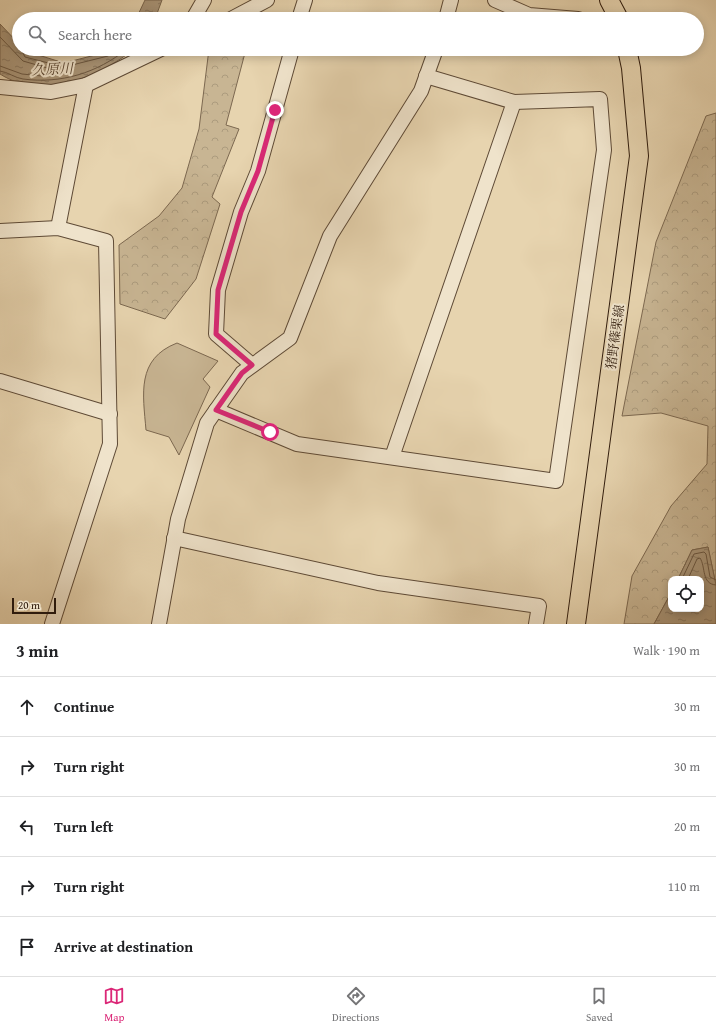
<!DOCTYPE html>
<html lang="en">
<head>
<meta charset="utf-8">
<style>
	:root { --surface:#fff; --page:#f6f6f6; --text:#202124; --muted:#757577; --line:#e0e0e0; --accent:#db2777 }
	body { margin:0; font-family:"Gentium Book Plus","Noto Serif JP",serif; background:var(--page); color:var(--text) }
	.controls { position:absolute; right:12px; bottom:12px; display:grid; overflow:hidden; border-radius:8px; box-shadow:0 2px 10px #0003 }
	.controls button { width:36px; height:36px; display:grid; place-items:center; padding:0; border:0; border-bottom:1px solid var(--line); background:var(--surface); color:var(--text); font:20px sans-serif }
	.scale { position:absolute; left:12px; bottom:10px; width:44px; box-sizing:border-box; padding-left:4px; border:2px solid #301c0d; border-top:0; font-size:11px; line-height:14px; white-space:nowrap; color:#301c0d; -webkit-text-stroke:3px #efe3cb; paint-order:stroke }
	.stop { position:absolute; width:12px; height:12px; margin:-9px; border:3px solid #db2777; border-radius:50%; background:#fff }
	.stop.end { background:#db2777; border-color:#fff; box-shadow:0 1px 4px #0008 }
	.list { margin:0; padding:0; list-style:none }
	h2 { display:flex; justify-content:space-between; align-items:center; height:52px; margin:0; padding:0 16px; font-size:17px }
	h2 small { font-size:13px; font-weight:400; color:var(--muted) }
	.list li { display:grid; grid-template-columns:26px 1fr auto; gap:12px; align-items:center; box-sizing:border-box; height:60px; padding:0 16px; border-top:1px solid var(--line) }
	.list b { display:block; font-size:15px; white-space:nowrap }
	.list em { font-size:13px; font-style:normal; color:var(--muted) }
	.icon { flex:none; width:22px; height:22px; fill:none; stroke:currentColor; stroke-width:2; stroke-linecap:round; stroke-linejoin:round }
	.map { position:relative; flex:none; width:716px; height:624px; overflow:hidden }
	.search { position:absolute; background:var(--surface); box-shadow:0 2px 10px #0003; left:12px; right:12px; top:12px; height:44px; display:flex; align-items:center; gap:10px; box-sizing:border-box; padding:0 14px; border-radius:22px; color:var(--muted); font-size:15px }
	.sheet { height:352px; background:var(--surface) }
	nav { display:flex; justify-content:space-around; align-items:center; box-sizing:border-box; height:56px; border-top:1px solid var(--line); background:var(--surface); font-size:11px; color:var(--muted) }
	nav a { display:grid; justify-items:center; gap:2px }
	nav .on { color:var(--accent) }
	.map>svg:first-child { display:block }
</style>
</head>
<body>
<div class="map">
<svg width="716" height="624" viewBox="0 0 716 624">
	<defs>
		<pattern id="forest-crowns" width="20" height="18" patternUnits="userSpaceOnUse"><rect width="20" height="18" fill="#c8b593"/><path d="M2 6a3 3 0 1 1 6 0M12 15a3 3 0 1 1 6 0" fill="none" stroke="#ac9b7e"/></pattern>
		<pattern id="water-ripples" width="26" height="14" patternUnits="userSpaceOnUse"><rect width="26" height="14" fill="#a99578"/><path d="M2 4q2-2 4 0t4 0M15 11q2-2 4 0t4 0" fill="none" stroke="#8a7961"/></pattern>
	</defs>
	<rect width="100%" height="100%" fill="#e7d4af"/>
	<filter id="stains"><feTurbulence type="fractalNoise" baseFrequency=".005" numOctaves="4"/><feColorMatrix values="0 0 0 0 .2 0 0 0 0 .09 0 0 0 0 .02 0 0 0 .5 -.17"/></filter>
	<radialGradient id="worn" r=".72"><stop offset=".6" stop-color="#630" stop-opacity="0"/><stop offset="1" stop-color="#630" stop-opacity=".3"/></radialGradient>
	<!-- forest -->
	<g fill="url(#forest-crowns)" stroke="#7c6850">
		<path d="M209,49h37l-20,76 13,4 -27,68 8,7 -24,75 -31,40 -45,-15 -1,-59 40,-29 23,-28 17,-59z"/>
		<path d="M716,113v472l-8,-38 -16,3 -14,29h-7v14l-17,31h-30l8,-48 39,-70 36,-42 1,-38 -47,-13 -39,3 34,-174 50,-126z"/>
	</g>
	<!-- park -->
	<path fill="#c8b593" stroke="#7c6850" d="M177,343l41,18 -15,18 7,8 -31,68 -10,-18 -23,-7c-3,-36 -10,-71 31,-87z"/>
	<!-- water -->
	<g fill="url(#water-ripples)" stroke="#79654d">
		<path d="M145,0h17l-7,19h-19z"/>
		<path d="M0,24l19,20v5l45,14 43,-11 4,-3h23c-35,28 -92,52 -134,25z"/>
		<path d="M708,547l8,38v39h-62l17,-31v16h30v-30h-23l14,-29z"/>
	</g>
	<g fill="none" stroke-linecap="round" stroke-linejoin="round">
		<!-- shore -->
		<g stroke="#6c5842" stroke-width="1">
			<path d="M0,37l23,24 35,10 1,2 -2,1 -15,2 -20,-2 -22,-8"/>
			<path d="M21,49l4,8 39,10 44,-11 4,-3 1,-4"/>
			<path d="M0,71c8,1 15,7 23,8 38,5 74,-6 104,-30"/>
			<path d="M682,579l12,-25 10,-2 2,2 4,23 6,3"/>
			<path d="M688,579l9,-20 3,-1c6,9 1,26 16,27"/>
		</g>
		<defs>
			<g id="minor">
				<path d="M495,0l34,15 49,4"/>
				<path d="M193,19l11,-19"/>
				<path d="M231,19l36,-19"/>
				<path d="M299,19l6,-19"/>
				<path d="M446,19l5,-19"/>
				<path d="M0,87l51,5 35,-7 75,-36"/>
				<path d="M58,228l28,-143"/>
				<path d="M0,231l58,-3 48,13 4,203 -58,180"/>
				<path d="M252,365l-36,-31 2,-44 23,-78 17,-41 34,-122"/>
				<path d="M0,381l110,33"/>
				<path d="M216,410l81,34 259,37 48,-331 -4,-51 -86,3 -88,-26"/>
				<path d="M392,457l122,-355"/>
				<path d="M174,538l204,45 161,23 -3,18"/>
				<path d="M159,624l19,-105 29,-96 35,-50 48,-35 40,-102 91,-145 15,-42"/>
			</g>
			<g id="major">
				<path d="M609,0l10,19"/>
				<path d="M576,624l63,-468 -8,-88 -4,-19"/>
			</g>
		</defs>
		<!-- minor casing -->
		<use href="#minor" stroke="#5e4a36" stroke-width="16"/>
		<!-- major casing -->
		<use href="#major" stroke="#301c0d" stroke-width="20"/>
		<!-- minor -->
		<use href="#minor" stroke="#efe3cb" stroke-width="14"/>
		<!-- major -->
		<use href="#major" stroke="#e7d4af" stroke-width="18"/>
	</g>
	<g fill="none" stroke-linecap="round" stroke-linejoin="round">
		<!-- route -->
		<path stroke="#db2777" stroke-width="5" d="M270,432l-54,-22 26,-37 10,-8 -36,-31 2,-44 23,-78 17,-41 17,-61"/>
	</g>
	<g text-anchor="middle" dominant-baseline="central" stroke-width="4" stroke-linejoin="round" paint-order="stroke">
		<!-- street labels -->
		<g font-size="13" fill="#301c0d" stroke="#efe3cb">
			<text transform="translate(615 337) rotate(-82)">猪野篠栗線</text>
		</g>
		<!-- water labels -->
		<g font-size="14" font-style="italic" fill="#5a4632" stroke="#efe3cb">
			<text transform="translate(52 69) rotate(-3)">久原川</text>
		</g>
	</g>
	<rect width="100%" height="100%" filter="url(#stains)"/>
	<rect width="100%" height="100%" fill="url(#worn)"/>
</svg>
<div class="controls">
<button><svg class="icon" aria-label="locate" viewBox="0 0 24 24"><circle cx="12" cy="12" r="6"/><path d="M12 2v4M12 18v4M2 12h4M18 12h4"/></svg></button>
</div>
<div class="scale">20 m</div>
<div class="stop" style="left:270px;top:432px"></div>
<div class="stop end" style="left:275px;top:110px"></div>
<div class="search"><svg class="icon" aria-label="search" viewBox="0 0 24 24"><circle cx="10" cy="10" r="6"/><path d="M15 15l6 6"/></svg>Search here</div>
</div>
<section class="sheet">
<h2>3 min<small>Walk · 190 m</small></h2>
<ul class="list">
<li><svg class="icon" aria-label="ahead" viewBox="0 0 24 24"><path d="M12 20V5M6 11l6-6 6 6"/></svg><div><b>Continue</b></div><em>30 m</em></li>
<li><svg class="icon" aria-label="right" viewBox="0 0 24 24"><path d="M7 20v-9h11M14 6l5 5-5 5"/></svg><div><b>Turn right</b></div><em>30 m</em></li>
<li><svg class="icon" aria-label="left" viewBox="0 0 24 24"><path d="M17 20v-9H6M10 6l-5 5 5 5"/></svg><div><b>Turn left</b></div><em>20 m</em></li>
<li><svg class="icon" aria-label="right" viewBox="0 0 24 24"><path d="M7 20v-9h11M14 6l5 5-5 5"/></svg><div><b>Turn right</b></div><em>110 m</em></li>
<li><svg class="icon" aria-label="arrive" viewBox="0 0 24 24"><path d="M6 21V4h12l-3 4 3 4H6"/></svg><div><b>Arrive at destination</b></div></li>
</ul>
</section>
<nav>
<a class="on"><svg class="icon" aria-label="map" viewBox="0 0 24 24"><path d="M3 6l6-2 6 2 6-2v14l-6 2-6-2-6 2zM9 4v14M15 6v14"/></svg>Map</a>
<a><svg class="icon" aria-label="directions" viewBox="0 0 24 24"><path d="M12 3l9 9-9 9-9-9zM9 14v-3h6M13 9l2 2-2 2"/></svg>Directions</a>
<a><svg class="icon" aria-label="saved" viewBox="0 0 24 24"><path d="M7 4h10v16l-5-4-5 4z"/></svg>Saved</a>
</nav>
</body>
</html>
